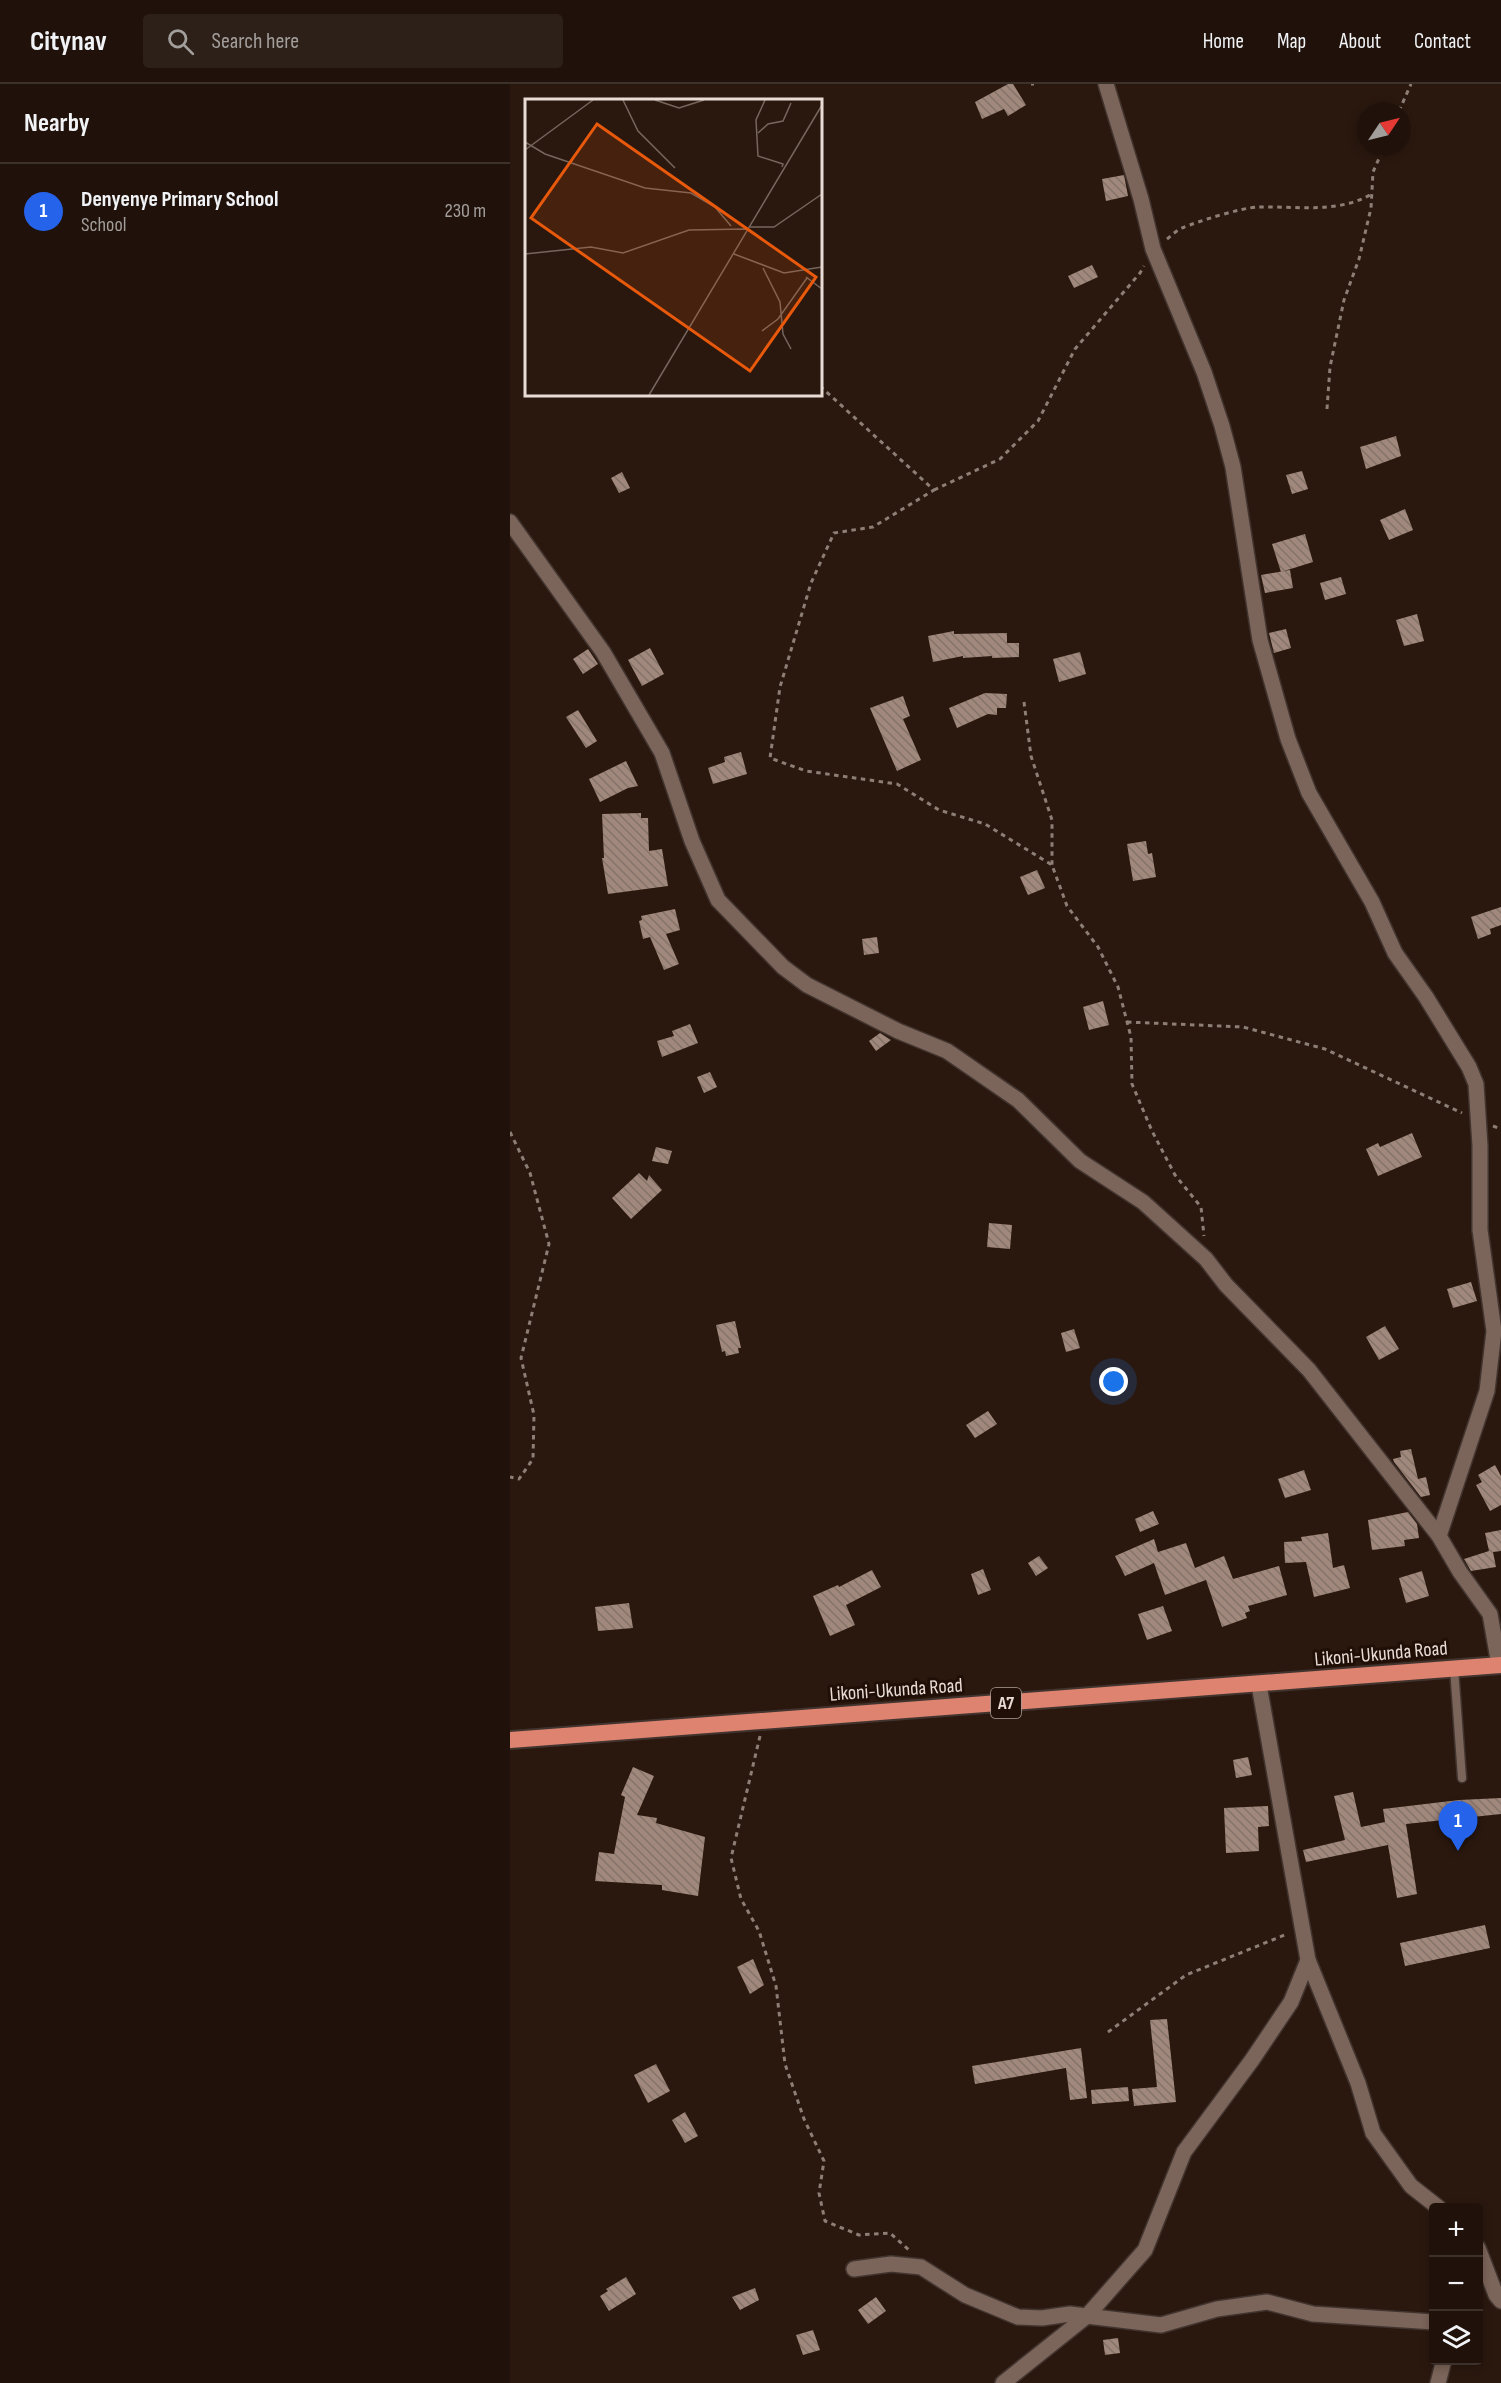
<!DOCTYPE html>
<html lang="en">
<head>
<meta charset="utf-8">
<style>
	:root { --surface:#20120a; --page:#2d2018; --text:#f1f3f6; --muted:#a29e9c; --line:#3d322b; --accent:#2563eb }
	body { margin:0; font-family:"Sofia Sans Condensed",sans-serif; background:var(--page); color:var(--text) }
	.controls { position:absolute; right:18px; bottom:18px; display:grid; overflow:hidden; border-radius:6px; box-shadow:0 3px 9px #0003 }
	.controls button { width:54px; height:54px; display:grid; place-items:center; padding:0; border:0; border-bottom:2px solid var(--line); background:var(--surface); color:var(--text); font:30px sans-serif }
	.compass { position:absolute; left:847px; top:18px; width:54px; height:54px; border-radius:50%; background:var(--surface); box-shadow:0 3px 9px #0003; rotate:55deg }
	.you { position:absolute; left:604px; top:1298px; width:21px; height:21px; margin:-15px; border:4px solid #fff; border-radius:50%; background:#1a73e8; box-shadow:0 0 0 9px #1a73e833 }
	.badge { display:grid; place-items:center; width:39px; height:39px; border-radius:50%; background:var(--accent); color:#fff; font-size:20px; font-weight:700 }
	.pin { position:absolute; translate:-50% -50px; filter:drop-shadow(0 2px 3px #0008) }
	.pin::after { content:''; position:absolute; top:32px; width:21px; height:18px; background:inherit; clip-path:polygon(0 0,100% 0,50% 100%) }
	.list { margin:0; padding:0; list-style:none }
	h2 { display:flex; justify-content:space-between; align-items:center; height:78px; margin:0; padding:0 24px; font-size:26px }
	h2 small { font-size:20px; font-weight:400; color:var(--muted) }
	.list li { display:grid; grid-template-columns:39px 1fr auto; gap:18px; align-items:center; box-sizing:border-box; height:96px; padding:0 24px; border-top:2px solid var(--line) }
	.list b { display:block; font-size:22px; white-space:nowrap }
	.list p { margin:0; font-size:20px; white-space:nowrap; color:var(--muted) }
	.list em { font-size:20px; font-style:normal; color:var(--muted) }
	.icon { flex:none; width:33px; height:33px; fill:none; stroke:currentColor; stroke-width:2; stroke-linecap:round; stroke-linejoin:round }
	.map { position:relative; flex:none; width:991px; height:2299px; overflow:hidden }
	header { display:flex; align-items:center; gap:36px; box-sizing:border-box; height:84px; padding:0 30px; background:var(--surface); border-bottom:2px solid var(--line) }
	header strong { font-size:28px }
	nav { display:flex; gap:33px; margin-inline-start:auto; font-size:21px }
	.search { width:420px; height:54px; background:var(--page); display:flex; align-items:center; gap:15px; box-sizing:border-box; padding:0 21px; border-radius:6px; color:var(--muted); font-size:22px }
	main { display:flex }
	aside { flex:1; background:var(--surface) }
	.map>svg:first-child { display:block }
</style>
</head>
<body>
<header>
<strong>Citynav</strong>
<div class="search"><svg class="icon" aria-label="search" viewBox="0 0 24 24"><circle cx="10" cy="10" r="6"/><path d="M15 15l6 6"/></svg>Search here</div>
<nav><a>Home</a><a>Map</a><a>About</a><a>Contact</a></nav>
</header>
<main>
<aside>
<h2>Nearby<small></small></h2>
<ul class="list">
<li><span class="badge">1</span><div><b>Denyenye Primary School</b><p>School</p></div><em>230 m</em></li>
</ul>
</aside>
<div class="map">
<svg width="991" height="2299" viewBox="0 0 991 2299">
	<defs>
		<pattern id="building-back-hatch" width="6" height="6" patternUnits="userSpaceOnUse" patternTransform="scale(1.5)"><rect width="6" height="6" fill="#a0887c"/><path d="M-1 5l2 2M0 0l6 6M5-1l2 2" fill="none" stroke="#85736a"/></pattern>
	</defs>
	<rect width="100%" height="100%" fill="#2a180e"/>
	<!-- building -->
	<g fill="url(#building-back-hatch)">
		<path d="M498,0h5l13,21 -18,11 -4,-7 -22,10 -7,-17z"/>
		<path d="M614,91l4,21 -22,5 -4,-22z"/>
		<path d="M582,181l6,12 -24,11 -6,-12z"/>
		<path d="M886,352l5,20 -35,13 -6,-22z"/>
		<path d="M792,387l6,18 -16,5 -6,-19z"/>
		<path d="M112,388l8,16 -11,5 -8,-15z"/>
		<path d="M895,425l8,21 -24,10 -9,-20z"/>
		<path d="M795,450l8,28 -32,10 -9,-28z"/>
		<path d="M780,486l3,18 -28,5 -4,-18z"/>
		<path d="M831,493l5,17 -21,6 -5,-17z"/>
		<path d="M907,530l7,27 -20,5 -8,-26z"/>
		<path d="M776,545l5,19 -17,5 -5,-20z"/>
		<path d="M444,547v3l53,-1v10h12v14l-27,1v-2l-29,2v-2l-30,6 -5,-26z"/>
		<path d="M140,564l14,26 -22,12 -14,-26z"/>
		<path d="M78,565l10,15 -15,10 -10,-15z"/>
		<path d="M570,568l6,22 -27,8 -6,-23z"/>
		<path d="M475,609l22,1 -1,14h-9v7l-9,-1 -31,14 -8,-20z"/>
		<path d="M393,612l7,20 -7,3 18,41 -24,11 -27,-63z"/>
		<path d="M68,626l19,31 -11,7 -20,-31z"/>
		<path d="M231,668l6,22 -34,10 -5,-16 17,-6 -1,-5z"/>
		<path d="M116,677l12,25 -10,2 -28,14 -11,-23z"/>
		<path d="M131,729v5h7l1,33 13,-2 6,37 -60,8 -6,-36h2l-2,-44z"/>
		<path d="M636,757l2,13 4,-1 4,24 -23,4 -6,-37z"/>
		<path d="M527,786l8,18 -17,7 -8,-18z"/>
		<path d="M991,823v18l-11,4 1,5 -13,5 -7,-22z"/>
		<path d="M165,825l5,21 -14,4 13,30 -15,6 -14,-33 -7,2 -4,-18 3,-1 -1,-4z"/>
		<path d="M367,853l2,16 -15,2 -2,-16z"/>
		<path d="M593,917l6,24 -20,5 -6,-23z"/>
		<path d="M180,940l8,19 -36,14 -5,-16 17,-5 -2,-5z"/>
		<path d="M370,949l11,7 -15,11 -7,-10z"/>
		<path d="M200,988l7,15 -13,6 -7,-16z"/>
		<path d="M902,1049l10,24 -44,19 -12,-27 12,-6 2,4z"/>
		<path d="M146,1063l16,4 -4,13 -16,-3z"/>
		<path d="M129,1089l8,8 2,-6 13,15 -31,29 -19,-21z"/>
		<path d="M479,1139l23,2 -2,24 -23,-2z"/>
		<path d="M961,1198l6,19 -24,7 -6,-19z"/>
		<path d="M225,1237l6,27h-3l1,5 -13,3 -1,-5 -3,1 -6,-27z"/>
		<path d="M875,1242l14,23 -20,11 -13,-23z"/>
		<path d="M564,1245l6,19 -14,4 -5,-19z"/>
		<path d="M478,1327l9,13 -22,14 -9,-13z"/>
		<path d="M901,1365l7,30 8,-2 4,18 -9,2 -27,-35 -1,-3 8,-2 -1,-6z"/>
		<path d="M985,1381l6,11v29l-11,6 -14,-26 6,-3 -4,-7z"/>
		<path d="M794,1386l7,20 -26,8 -7,-19z"/>
		<path d="M643,1427l6,13 -19,8 -5,-13z"/>
		<path d="M898,1428l9,12 2,14 -15,2 1,6 -33,4 -4,-30z"/>
		<path d="M991,1446v21l-8,1 3,15 -25,4 -7,-12 25,-8 -4,-18z"/>
		<path d="M818,1449l5,35 11,-3 6,23 -36,9 -8,-35 -21,1 -1,-21 18,-1 -1,-4z"/>
		<path d="M644,1455l4,13 28,-9 9,25 29,-12 9,23 46,-13 8,29 -39,11 2,5 -5,2 2,5 -25,9 -16,-47 -41,15 -11,-32 -29,13 -10,-20z"/>
		<path d="M529,1472l9,12 -12,8 -8,-13z"/>
		<path d="M473,1485l8,21 -13,5 -7,-21z"/>
		<path d="M362,1486l9,17 -35,18 9,20 -25,11 -17,-40 25,-11 1,2z"/>
		<path d="M912,1487l7,25 -23,7 -7,-25z"/>
		<path d="M119,1519l4,25 -35,3 -3,-24z"/>
		<path d="M653,1522l9,25 -25,9 -9,-26z"/>
		<path d="M738,1673l4,18 -16,3 -3,-18z"/>
		<path d="M123,1683l21,9 -17,39 20,3 -1,5 49,14 -7,59 -36,-6v-5l-67,-4 4,-29 15,2 11,-57 -4,-2z"/>
		<path d="M843,1708l8,35 24,-5 -2,-13 76,-9 42,-2v16l-95,10 11,70 -20,4 -9,-53 -82,17 -3,-12 42,-10 -11,-44z"/>
		<path d="M758,1722l1,20 -11,1 1,24 -33,2 -2,-45z"/>
		<path d="M975,1841l5,23 -85,18 -5,-23z"/>
		<path d="M243,1875l11,26 -14,9 -13,-27z"/>
		<path d="M657,1935l9,83 -42,4 -2,-17 25,-2 -7,-67z"/>
		<path d="M571,1964l6,50 -17,2 -4,-32 -91,16 -3,-18z"/>
		<path d="M146,1980l14,27 -22,12 -14,-28z"/>
		<path d="M618,2003l1,14 -37,3 -1,-14z"/>
		<path d="M175,2028l13,24 -13,7 -13,-23z"/>
		<path d="M116,2193l10,17 -27,17 -9,-15 8,-5 -2,-2z"/>
		<path d="M245,2204l4,12 -19,10 -8,-13z"/>
		<path d="M366,2213l10,14 -18,13 -10,-14z"/>
		<path d="M303,2246l7,20 -17,5 -7,-20z"/>
		<path d="M608,2254l2,15 -15,2 -2,-15z"/>
	</g>
	<g fill="none" stroke-linecap="round" stroke-linejoin="round">
		<defs>
			<path id="service" d="M944,1584l8,110"/>
			<g id="minor">
				<path d="M596,0l35,115 12,50 51,123 18,54 11,41 27,173 28,99 21,54 63,109 23,51 31,44 43,70 7,17 4,62v84l14,101 -7,60 -48,145"/>
				<path d="M0,438l93,130 59,101 30,88 26,59 65,67 24,18 91,46 49,20 71,49 62,61 63,41 63,57 20,26 83,85 130,166 21,36 30,42 9,51"/>
				<path d="M749,1601l49,275 50,123 15,50 38,53 28,22"/>
				<path d="M968,2164l18,47 5,6"/>
				<path d="M344,2185l37,-5 30,3 44,28 53,22 24,1 28,-4 91,11 56,-16 50,-7 46,12 121,8"/>
				<path d="M493,2299l84,-67 58,-66 39,-98 68,-92 39,-58 17,-42"/>
				<path d="M928,2299l6,-23"/>
			</g>
			<path id="trunk" d="M0,1656l991,-75"/>
		</defs>
		<!-- service casing -->
		<use href="#service" stroke="#41342f" stroke-width="11"/>
		<!-- minor casing -->
		<use href="#minor" stroke="#41342f" stroke-width="18"/>
		<!-- trunk casing -->
		<use href="#trunk" stroke="#41342f" stroke-width="20"/>
		<!-- path -->
		<g stroke="#8d7e76" stroke-width="3" stroke-dasharray="4.5 4.5" stroke-linecap="butt">
			<path d="M521,0h3"/>
			<path d="M889,27l12,-27"/>
			<path d="M657,155c5,-4 10,-9 15,-11 17,-7 58,-20 76,-21 38,-1 79,7 114,-13"/>
			<path d="M310,302l114,104 -61,37 -39,6 -23,50 -31,104 -10,71 36,13 91,13 42,26 46,14 67,41 15,41 31,41 20,40 13,50 1,47 20,47 23,44 26,32 3,29"/>
			<path d="M817,325l3,-42 14,-67 15,-41 12,-51 2,-36 11,-25"/>
			<path d="M424,406l66,-31 38,-38 37,-72 65,-76 4,-7"/>
			<path d="M514,618l7,54 21,64v45"/>
			<path d="M617,938l116,5 82,22 137,64"/>
			<path d="M983,1042l8,3"/>
			<path d="M0,1048l20,41 19,71 -28,114 13,57 -1,44 -14,20 -9,-2"/>
			<path d="M250,1652l-29,122 10,41 18,32 17,55 9,78 19,55 20,42 -5,32 6,28 34,14 31,-2 19,17"/>
			<path d="M598,1948l78,-57 101,-41"/>
		</g>
		<!-- service -->
		<use href="#service" stroke="#7b6459" stroke-width="8"/>
		<!-- minor -->
		<use href="#minor" stroke="#7b6459" stroke-width="15"/>
		<!-- trunk -->
		<use href="#trunk" stroke="#de8370" stroke-width="16"/>
	</g>
	<g text-anchor="middle" dominant-baseline="central" stroke-width="6" stroke-linejoin="round" paint-order="stroke">
		<!-- shield labels -->
		<rect fill="#200f06" stroke="#ad9e98" stroke-width="1.5" x="481" y="1604" width="30" height="30" rx="4.5"/>
		<g font-size="18" font-weight="bold" fill="#e9dcd6">
			<text x="496" y="1619">A7</text>
		</g>
		<!-- street labels -->
		<g font-size="20" fill="#e9dcd6" stroke="#200f06">
			<text transform="translate(871 1570) rotate(-5)">Likoni-Ukunda Road</text>
			<text transform="translate(386 1606) rotate(-4)">Likoni-Ukunda Road</text>
		</g>
	</g>
	<!-- overview -->
	<g transform="translate(15 15)">
		<rect width="297" height="297" fill="#2a180e"/>
		<path fill="none" stroke="#76665e" stroke-width="1.5" d="M98,1l15,31 37,37M130,1l24,8 25,-8M240,1l-9,20 2,36 25,8 -1,3M233,34l10,-9 15,-3 8,-18M0,43l20,12 100,34 46,5 24,14 16,19M0,51l68,-50M225,128h24l48,-33M0,155l66,-7 32,6 66,-23 58,-1M209,155l50,19 38,-6M238,169l17,34 3,32 8,15M281,178l16,12M237,232l16,-12 29,-41M124,296l173,-290"/>
		<path fill="#e8590c" fill-opacity="0.15" stroke="#e8590c" stroke-width="3" d="M72,25l219,153 -66,94 -219,-153z"/>
		<rect width="297" height="297" fill="none" stroke="#e9dcd6" stroke-width="3"/>
	</g>
</svg>
<div class="controls">
<button>+</button>
<button>−</button>
<button><svg class="icon" aria-label="layers" viewBox="0 0 24 24"><path d="M12 4l9 5-9 5-9-5zM3 14l9 5 9-5"/></svg></button>
</div>
<svg class="compass" viewBox="-18 -18 36 36"><path d="M0-13l5 13h-10z" fill="#e53935"/><path d="M0 13l5-13h-10z" fill="#a29e9c"/></svg>
<div class="you"></div>
<div class="pin badge" style="left:948px;top:1767px">1</div>
</div>
</main>
</body>
</html>
